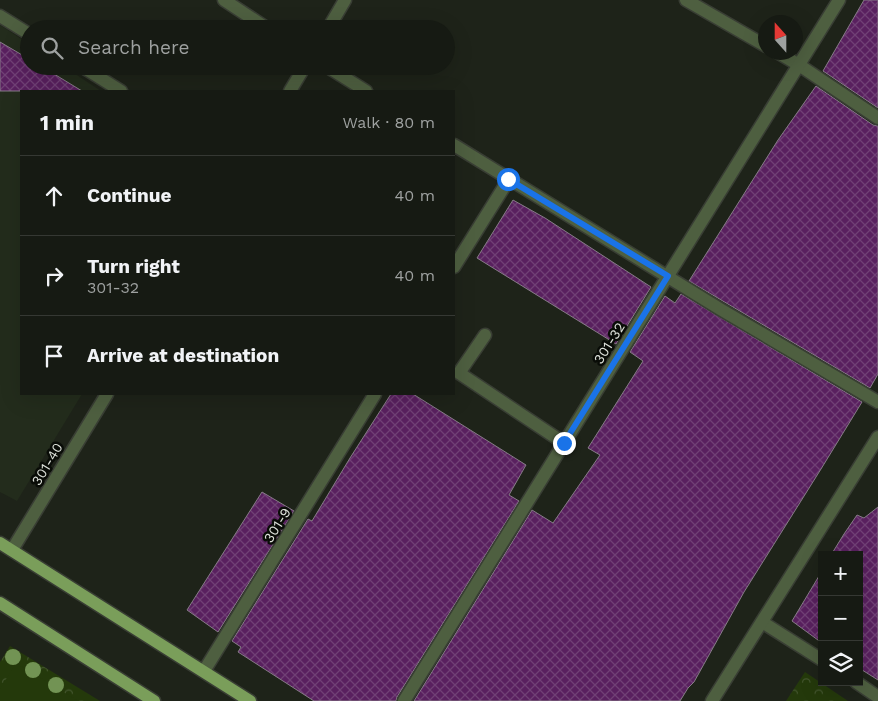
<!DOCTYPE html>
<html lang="en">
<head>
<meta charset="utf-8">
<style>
	:root { --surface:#161a13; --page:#232721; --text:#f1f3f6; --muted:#9ea1a0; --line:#353833 }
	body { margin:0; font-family:"Work Sans",sans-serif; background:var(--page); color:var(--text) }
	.controls { position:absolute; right:15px; bottom:15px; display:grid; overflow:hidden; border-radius:0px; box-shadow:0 5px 20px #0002 }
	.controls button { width:45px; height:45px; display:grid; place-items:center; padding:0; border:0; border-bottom:1px solid var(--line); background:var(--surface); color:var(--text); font:25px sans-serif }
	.compass { position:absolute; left:758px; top:15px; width:45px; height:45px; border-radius:50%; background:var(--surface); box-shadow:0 5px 20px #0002; rotate:339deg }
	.stop { position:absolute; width:15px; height:15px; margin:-11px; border:4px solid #1a73e8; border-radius:50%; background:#fff }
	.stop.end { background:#1a73e8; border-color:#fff; box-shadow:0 1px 5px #0008 }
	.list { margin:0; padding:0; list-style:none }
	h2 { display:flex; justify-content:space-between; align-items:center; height:65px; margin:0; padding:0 20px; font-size:21px }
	h2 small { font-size:16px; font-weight:400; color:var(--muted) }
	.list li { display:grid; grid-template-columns:32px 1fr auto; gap:15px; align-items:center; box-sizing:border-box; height:80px; padding:0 20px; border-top:1px solid var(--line) }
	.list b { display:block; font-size:19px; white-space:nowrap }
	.list p { margin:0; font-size:16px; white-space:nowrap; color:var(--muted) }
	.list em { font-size:16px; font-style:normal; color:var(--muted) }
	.icon { flex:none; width:28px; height:28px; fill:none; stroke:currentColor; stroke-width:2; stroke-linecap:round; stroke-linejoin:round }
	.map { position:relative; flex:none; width:878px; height:701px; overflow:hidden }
	.search { position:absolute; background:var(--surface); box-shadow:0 5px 20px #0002; left:20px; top:20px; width:435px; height:55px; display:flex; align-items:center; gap:12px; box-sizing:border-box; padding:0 18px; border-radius:28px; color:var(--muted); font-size:19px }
	.panel { position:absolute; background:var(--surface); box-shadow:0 5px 20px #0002; left:20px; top:90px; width:435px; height:305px; border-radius:0px }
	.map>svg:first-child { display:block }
</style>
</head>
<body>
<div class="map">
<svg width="878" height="701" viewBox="0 0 878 701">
	<defs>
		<pattern id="park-crowns" width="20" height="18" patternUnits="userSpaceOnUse" patternTransform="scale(1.25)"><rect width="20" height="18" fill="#24390b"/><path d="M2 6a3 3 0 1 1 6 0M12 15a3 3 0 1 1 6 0" fill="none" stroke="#43552e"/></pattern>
		<pattern id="building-cross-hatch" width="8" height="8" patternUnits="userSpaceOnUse" patternTransform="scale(1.25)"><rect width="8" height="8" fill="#59205f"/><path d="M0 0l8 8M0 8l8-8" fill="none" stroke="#704075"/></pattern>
	</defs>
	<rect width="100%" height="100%" fill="#1e2319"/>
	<!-- built -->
	<path fill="#232c1c" d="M0,25l29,19v22h34l38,25h-80v303h61l-65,107 -17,-9z"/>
	<!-- park -->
	<g fill="url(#park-crowns)">
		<path d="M10,646l90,55h-100v-39z"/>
		<path d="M805,672l43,29h-62z"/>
	</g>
	<!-- garden -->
	<path fill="#24390b" d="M16,663l62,38h-78v-12z"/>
	<!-- building -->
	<g fill="url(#building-cross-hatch)" stroke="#867b87">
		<path d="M864,0h14v108l-55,-37z"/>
		<path d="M0,42l29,17v7h12l41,25h-82z"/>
		<path d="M816,86l57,39 5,1v248l-8,14 -181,-107 89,-141z"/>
		<path d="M513,200l32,18 106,69 -35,57 -139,-86z"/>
		<path d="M681,294l181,108 -41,67 -77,123 -50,90 -6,6 -8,13h-266l118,-191 21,13 47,-68 -12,-7 55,-87 -13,-9 35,-56 10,7z"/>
		<path d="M391,394h22l113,71 -17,30 10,6 -122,196 -1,4h-82l-76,-49 3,-5 -9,-6 76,-122 4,2 38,-63z"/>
		<path d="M262,492l32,19 -76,121 -31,-22z"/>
		<path d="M878,507v173l-19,-12v-113h-28l13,-21 13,-19 7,3z"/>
		<path d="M822,571v72l-30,-22z"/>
	</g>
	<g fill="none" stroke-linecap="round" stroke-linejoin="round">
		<defs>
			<g id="minor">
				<path d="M224,0l44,29"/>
				<path d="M686,0l80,46"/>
				<path d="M0,16l29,18"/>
				<path d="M328,29l17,-29"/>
				<path d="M777,52l22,13 79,53"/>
				<path d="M81,66l40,25"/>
				<path d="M326,66l40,25"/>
				<path d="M290,91l15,-25"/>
				<path d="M454,145l266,164 158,93"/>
				<path d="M454,267l55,-88"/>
				<path d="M485,335l-26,38 105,70"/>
				<path d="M12,550l95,-156"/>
				<path d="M762,622l60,38"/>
				<path d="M204,671l171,-277"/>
				<path d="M856,682l22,15"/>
				<path d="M404,701l435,-701"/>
				<path d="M712,701l166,-264"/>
			</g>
			<g id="major">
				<path d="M0,543l250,158"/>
				<path d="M0,603l154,98"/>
			</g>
		</defs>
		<!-- minor casing -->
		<use href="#minor" stroke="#393e34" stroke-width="15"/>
		<!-- major casing -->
		<use href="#major" stroke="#393e34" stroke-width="15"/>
		<!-- minor -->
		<use href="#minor" stroke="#4e5f40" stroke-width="12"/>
		<!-- major -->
		<use href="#major" stroke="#7a9e5a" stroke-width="12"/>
	</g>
	<!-- trees -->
	<g fill="#729354">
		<circle cx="13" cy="657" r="8"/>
		<circle cx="33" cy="670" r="8"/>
		<circle cx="56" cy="685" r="8"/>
	</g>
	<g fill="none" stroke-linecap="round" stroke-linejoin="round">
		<!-- route -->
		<path stroke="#1a73e8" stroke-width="6" d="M508,179l160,97 -104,167"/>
	</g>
	<g text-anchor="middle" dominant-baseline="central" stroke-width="5" stroke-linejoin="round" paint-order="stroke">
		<!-- street labels -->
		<g font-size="14" fill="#dde1da" stroke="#090c07">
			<text transform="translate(609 343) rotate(-58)">301-32</text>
			<text transform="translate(47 464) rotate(-59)">301-40</text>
			<text transform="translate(277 525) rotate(-58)">301-9</text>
		</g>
	</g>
</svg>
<div class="controls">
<button>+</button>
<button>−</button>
<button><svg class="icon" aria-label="layers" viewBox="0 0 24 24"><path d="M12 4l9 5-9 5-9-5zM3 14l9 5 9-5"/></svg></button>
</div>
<svg class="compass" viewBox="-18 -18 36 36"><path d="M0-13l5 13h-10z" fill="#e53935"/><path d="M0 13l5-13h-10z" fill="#9ea1a0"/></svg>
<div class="stop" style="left:508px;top:179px"></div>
<div class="stop end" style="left:564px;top:443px"></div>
<div class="search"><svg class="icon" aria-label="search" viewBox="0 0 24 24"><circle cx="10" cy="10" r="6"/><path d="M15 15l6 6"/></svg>Search here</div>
<section class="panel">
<h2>1 min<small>Walk · 80 m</small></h2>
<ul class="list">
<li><svg class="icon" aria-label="ahead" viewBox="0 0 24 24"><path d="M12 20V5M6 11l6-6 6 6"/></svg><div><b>Continue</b></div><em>40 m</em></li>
<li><svg class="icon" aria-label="right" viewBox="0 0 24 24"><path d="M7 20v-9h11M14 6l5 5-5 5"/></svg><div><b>Turn right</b><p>301-32</p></div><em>40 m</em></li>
<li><svg class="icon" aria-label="arrive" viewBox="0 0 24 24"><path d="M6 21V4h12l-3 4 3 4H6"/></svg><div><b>Arrive at destination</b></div></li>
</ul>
</section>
</div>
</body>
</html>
